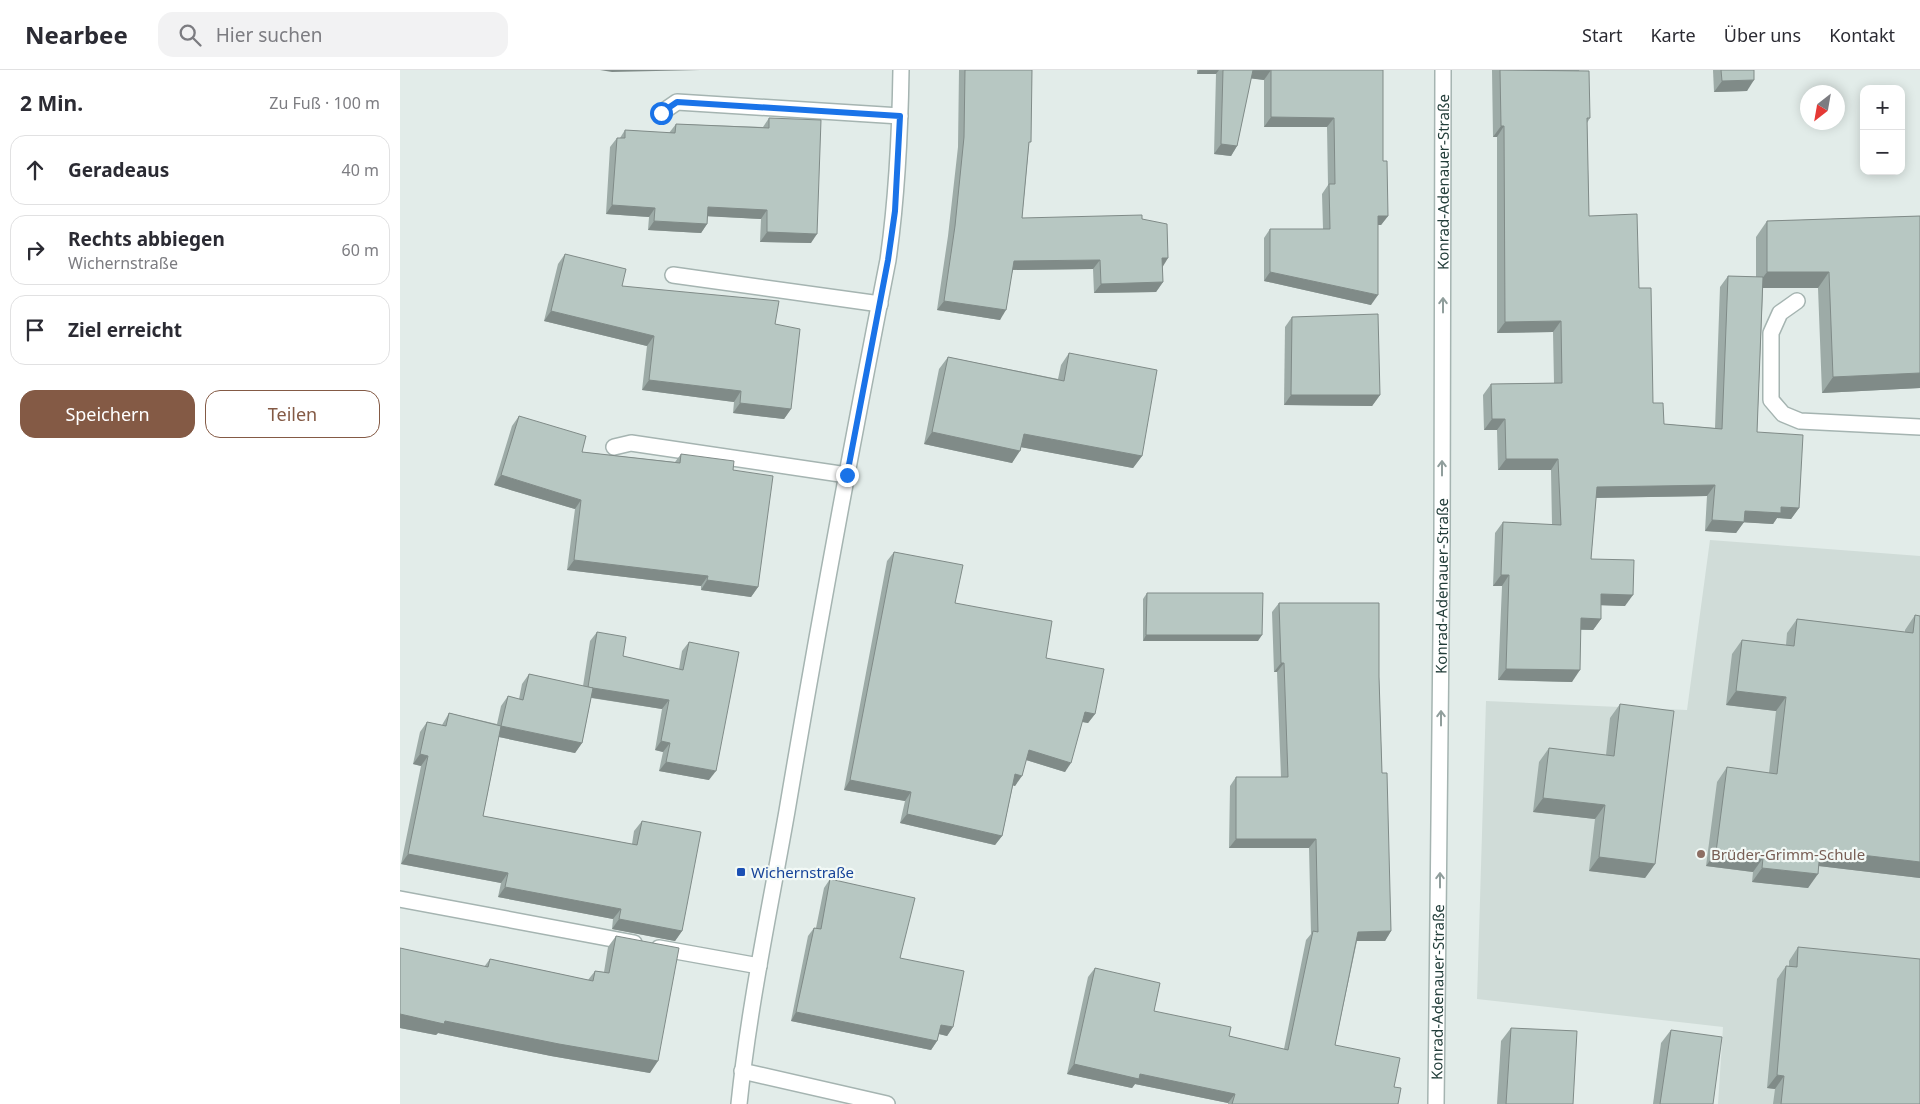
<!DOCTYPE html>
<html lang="de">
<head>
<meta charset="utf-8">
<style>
	:root { --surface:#fff; --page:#f2f2f3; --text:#2b2b33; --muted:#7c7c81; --line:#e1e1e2; --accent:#845a45 }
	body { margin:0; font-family:"Noto Sans",sans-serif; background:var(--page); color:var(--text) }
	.controls { position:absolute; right:15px; top:15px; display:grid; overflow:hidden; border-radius:10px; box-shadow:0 2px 12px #0003 }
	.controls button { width:45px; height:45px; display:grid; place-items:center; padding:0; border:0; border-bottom:1px solid var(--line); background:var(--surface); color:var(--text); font:25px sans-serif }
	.compass { position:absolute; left:1400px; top:15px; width:45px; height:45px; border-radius:50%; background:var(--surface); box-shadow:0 2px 12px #0003; rotate:211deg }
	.stop { position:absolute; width:15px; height:15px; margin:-11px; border:4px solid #1a73e8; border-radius:50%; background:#fff }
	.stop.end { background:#1a73e8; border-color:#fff; box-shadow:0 1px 5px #0008 }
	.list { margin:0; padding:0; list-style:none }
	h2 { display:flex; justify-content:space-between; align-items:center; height:65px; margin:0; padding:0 20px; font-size:21px }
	h2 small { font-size:16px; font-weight:400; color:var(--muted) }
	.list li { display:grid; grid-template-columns:32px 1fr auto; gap:15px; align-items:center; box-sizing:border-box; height:70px; margin:0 10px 10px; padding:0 10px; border:1px solid var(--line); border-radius:15px }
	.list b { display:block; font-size:19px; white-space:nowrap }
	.list p { margin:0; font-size:16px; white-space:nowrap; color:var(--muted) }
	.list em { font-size:16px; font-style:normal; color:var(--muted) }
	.actions { display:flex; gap:10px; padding:15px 20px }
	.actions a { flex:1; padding:11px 0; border:1px solid var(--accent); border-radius:15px; text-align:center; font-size:18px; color:var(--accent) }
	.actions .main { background:var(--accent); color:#fff }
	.icon { flex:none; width:28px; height:28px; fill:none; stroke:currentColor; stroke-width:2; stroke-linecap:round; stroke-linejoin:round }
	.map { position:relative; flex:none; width:1520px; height:1034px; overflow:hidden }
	header { display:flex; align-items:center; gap:30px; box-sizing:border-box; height:70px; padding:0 25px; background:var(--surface); border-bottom:1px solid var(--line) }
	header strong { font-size:24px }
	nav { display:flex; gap:28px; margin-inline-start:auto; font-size:18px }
	.search { width:350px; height:45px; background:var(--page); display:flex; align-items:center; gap:12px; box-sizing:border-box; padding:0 18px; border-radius:15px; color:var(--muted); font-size:19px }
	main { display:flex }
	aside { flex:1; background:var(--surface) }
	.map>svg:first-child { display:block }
</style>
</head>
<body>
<header>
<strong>Nearbee</strong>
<div class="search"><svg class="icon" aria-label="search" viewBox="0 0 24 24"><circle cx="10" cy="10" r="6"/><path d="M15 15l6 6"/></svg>Hier suchen</div>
<nav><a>Start</a><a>Karte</a><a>Über uns</a><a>Kontakt</a></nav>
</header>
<main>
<aside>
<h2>2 Min.<small>Zu Fuß · 100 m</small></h2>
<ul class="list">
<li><svg class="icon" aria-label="ahead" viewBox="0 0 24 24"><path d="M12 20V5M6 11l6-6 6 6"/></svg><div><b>Geradeaus</b></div><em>40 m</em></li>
<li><svg class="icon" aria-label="right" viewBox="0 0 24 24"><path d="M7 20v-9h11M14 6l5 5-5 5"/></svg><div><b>Rechts abbiegen</b><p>Wichernstraße</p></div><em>60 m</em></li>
<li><svg class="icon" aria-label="arrive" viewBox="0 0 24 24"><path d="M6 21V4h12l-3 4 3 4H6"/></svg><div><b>Ziel erreicht</b></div></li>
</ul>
<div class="actions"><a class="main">Speichern</a><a>Teilen</a></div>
</aside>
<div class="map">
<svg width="1520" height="1034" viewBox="0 0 1520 1034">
	<rect width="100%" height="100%" fill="#e2ece9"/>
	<!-- built -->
	<path fill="#d0dcd8" d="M1310,470l210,16v548h-202l5,-77 -246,-28 9,-298 201,9z"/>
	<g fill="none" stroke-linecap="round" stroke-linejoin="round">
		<defs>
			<g id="service">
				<path d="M261,43l16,-11 223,14"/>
				<path d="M273,205l207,29"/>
				<path d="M1397,231l-17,12 -9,20v67l12,14 17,7 120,6"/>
				<path d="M214,377l17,-4 216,32"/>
				<path d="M0,829l234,44"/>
				<path d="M259,878l100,18"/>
			</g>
			<g id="minor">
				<path d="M342,1001l145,33"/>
				<path d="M339,1034c10,-98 31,-196 48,-293 31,-184 65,-368 101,-551 9,-63 12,-126 13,-190"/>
				<path id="s1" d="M1036,1034l6,-563 1,-471"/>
			</g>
		</defs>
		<!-- service casing -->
		<use href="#service" stroke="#a5b4b1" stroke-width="18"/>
		<!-- minor casing -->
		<use href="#minor" stroke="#a5b4b1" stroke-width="18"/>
		<!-- service -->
		<use href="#service" stroke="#fff" stroke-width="15"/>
		<!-- minor -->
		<use href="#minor" stroke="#fff" stroke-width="15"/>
	</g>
	<!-- wall -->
	<g fill="#9daba7">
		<path d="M559,0h73l-3,75 -7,73 120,1 20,48 1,15 -7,10 -62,1 -1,-24 -80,1 -13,50 -63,-10 11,-74 10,-89z"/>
		<path d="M797,0h186v91l5,55 -7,9h-3l-7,80 -107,-24v-43l6,-9h53l-1,-35 6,-9 -1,-58h-63v-47l-13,-2 -14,68 -6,10 -17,-2 2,-80h-19z"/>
		<path d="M1092,0h87l11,48 -3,5 2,93 50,72 14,115 11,21 51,4 5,-141 8,-11 28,1v-40l11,-16 153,-5v172l-98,5 -4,-105h-55l-6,144 42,76 -8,11 -14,-1 -4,6 -29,-2 -8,11 -31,-2 2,-35 -111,2 -5,61 34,47 -24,-1v14l-8,11h-12l-9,52 -74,-2 4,-94h-9l2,-53 8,-11 49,3 -1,-55h-53l-1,-40h-13l-1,-35 8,-11 63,-1 -1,-51 -56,1v-196h-4z"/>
		<path d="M1313,0h41l-7,21 -33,1z"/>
		<path d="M369,48l42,125 -51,-1 1,-23 -53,-3 -1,8 -6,9 -53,-3 1,-13 -43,-3 4,-67 7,-9h3l5,-8 44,3 7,-9 87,3z"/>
		<path d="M165,184l57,32 153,38 16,85 -7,10 -51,-6 1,-11 -92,-12 5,-44 -103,-25 14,-57z"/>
		<path d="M892,247l88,78 -8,11 -88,-1 1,-78z"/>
		<path d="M669,283l73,103 -9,12 -112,-21 -9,16 -88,-19 15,-75 9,-12 110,22 3,-14z"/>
		<path d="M119,346l63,36 93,10 6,-8 52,16 25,117 -7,10 -50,-7v-4l-134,-16 8,-61 -81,-24 18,-59z"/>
		<path d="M494,482l61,51 91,55 49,56 -7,9 -6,-1 -17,50 -39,-12 -11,26 -2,-1 -11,51 -7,9 -95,-22 5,-22 -61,-11 43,-229z"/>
		<path d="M747,523l111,48h-115v-42z"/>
		<path d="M879,533l100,74 3,96 9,158 -6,10h-28l-22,104 59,42 4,17h-170v-1l-93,-19 -3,4 -65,-14 21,-97 7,-9 59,43 75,25 55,13 22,-109 5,-6 -2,-86h-80l1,-62 6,-9h45l-4,-105h-3l-2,-60z"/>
		<path d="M1515,545l5,263 -101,-12 -11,22 -56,-6 1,-10 -47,-6 11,-84 10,-15 42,6 7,-62 -50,-6 6,-51 10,-14 44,5 1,-12 10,-14 108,13v-2z"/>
		<path d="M197,562l26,24 56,13 3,-18 7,-9 20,138 -50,-9 4,-19 -8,-2 7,-41 -71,-11 -9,45 -7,10 -76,-16 -16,79 149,28 2,-13 8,-10 40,110 -7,10 -63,-12 1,-10 -115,-22 3,-14 -100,-19 20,-98 -8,-2 7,-32 7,-10 15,3 7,-12 48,11 4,-18 7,-10 11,3 3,-15 7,-10 54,12 7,-45z"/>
		<path d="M1220,634l35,160 -10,14 -56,-7 6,-52 -62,-7 6,-50 10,-14 57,7 4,-37z"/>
		<path d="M430,809l123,148 -6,9 -8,-2 -2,7 -6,9 -140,-29 17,-85 6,-8h2l8,-40z"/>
		<path d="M216,866l34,137 -99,-17 -113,-23 -2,2 -36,-7v-80l84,19 6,-8 98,21 7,-9 9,1 4,-25z"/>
		<path d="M1398,877l122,157h-147l2,-15 -8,-1 10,-109 9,-13h3v-5z"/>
		<path d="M1111,958l62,76h-76l4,-63z"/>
		<path d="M1271,960l42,74h-60l8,-61z"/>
	</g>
	<!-- shaded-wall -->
	<g fill="#808b88">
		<path d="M200,0h100l-88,2z"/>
		<path d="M799,0h20l-3,4h-19z"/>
		<path d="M852,0h19l-7,10 -17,-2z"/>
		<path d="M1354,10l-7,11 -33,1 8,-11z"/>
		<path d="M871,47l63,1 -7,9h-63z"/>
		<path d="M1101,56h3l-7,11h-4z"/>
		<path d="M821,74l16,2 -6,10 -17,-2z"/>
		<path d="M212,135l43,3 -6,9 -43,-3z"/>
		<path d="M308,137l59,3 -6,9 -59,-3z"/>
		<path d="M978,146h10l-7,9h-10z"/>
		<path d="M254,151l53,3 -6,9 -53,-3z"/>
		<path d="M367,162l50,2 -6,9 -51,-1z"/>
		<path d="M762,188h6l-6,10z"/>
		<path d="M700,190l-7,9 -86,1 7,-9z"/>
		<path d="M870,202l108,23 -7,10 -107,-24z"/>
		<path d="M1367,202h62l-11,16h-63z"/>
		<path d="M763,212l-7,10 -62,1 7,-9z"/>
		<path d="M544,231l62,9 -6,10 -63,-10z"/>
		<path d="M151,241l103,25 -7,10 -103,-25z"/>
		<path d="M1161,251l-8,11 -56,1 8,-11z"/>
		<path d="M1520,303v15l-98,5 11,-16z"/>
		<path d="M249,310l92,11 -7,11 -92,-12z"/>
		<path d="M891,325h89l-8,11 -88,-1z"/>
		<path d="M340,333l51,6 -7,10 -51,-6z"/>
		<path d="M1092,349h13l-8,11h-13z"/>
		<path d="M532,362l88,19 -8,12 -88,-19z"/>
		<path d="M624,364l118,22 -9,12 -118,-22z"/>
		<path d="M1106,389h52l-7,11h-53z"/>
		<path d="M101,405l80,25 -6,9 -81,-24z"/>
		<path d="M1315,415l-8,11 -118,2 8,-11z"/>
		<path d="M1381,437l18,1 -8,11 -14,-1 -4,6 -36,-2 8,-11z"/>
		<path d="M1312,450l32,2 -8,11 -31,-2z"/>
		<path d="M174,490l134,16 -7,10 -134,-16z"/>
		<path d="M1101,505h8l-7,11h-9z"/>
		<path d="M307,510l51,7 -7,10 -50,-7z"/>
		<path d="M1201,524l32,1 -8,11 -32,-1z"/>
		<path d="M1181,548l20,1 -8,11 -20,-1z"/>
		<path d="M746,565h116l-4,6h-115z"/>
		<path d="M881,593h3l-7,9h-3z"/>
		<path d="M1106,599l74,1 -8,12 -74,-2z"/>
		<path d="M188,617l81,13 -7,9 -81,-13z"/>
		<path d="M1336,621l50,6 -10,14 -50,-6z"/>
		<path d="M685,642l10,2 -7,9 -10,-2z"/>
		<path d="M101,656l81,17 -7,10 -81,-17z"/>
		<path d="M261,671l9,2 -7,9 -8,-2z"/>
		<path d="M629,680l42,13 -6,9 -42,-13z"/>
		<path d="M20,684l8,2 -7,10 -8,-2z"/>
		<path d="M266,692l50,9 -7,9 -50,-9z"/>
		<path d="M615,704l7,2 -7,10 -7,-2z"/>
		<path d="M450,710l61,12 -6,9 -61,-11z"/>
		<path d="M1143,728l62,7 -10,14 -62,-7z"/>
		<path d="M507,744l95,22 -7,9 -95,-22z"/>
		<path d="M836,769h80l-7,9h-80z"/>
		<path d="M1420,780l100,12v16l-110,-13z"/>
		<path d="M1316,782l47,6 -10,14 -47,-6z"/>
		<path d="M8,784l100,19 -7,10 -100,-19z"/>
		<path d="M1199,787l56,7 -10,14 -56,-7z"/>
		<path d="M1362,798l56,6 -10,14 -56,-6z"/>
		<path d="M105,817l116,22 -8,10 -115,-22z"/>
		<path d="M219,849l63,12 -7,10 -63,-12z"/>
		<path d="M991,861l-6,10h-33l6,-9z"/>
		<path d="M396,942l141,29 -6,9 -140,-29z"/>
		<path d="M0,944l45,7 213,40 -8,12 -99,-17 -113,-23 -2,2 -36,-7z"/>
		<path d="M541,955l12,2 -6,9 -12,-3z"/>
		<path d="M674,994l66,10 95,20 -7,9 -93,-19 -3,4 -65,-14z"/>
		<path d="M1377,1005l7,1 -9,13 -8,-1z"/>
	</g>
	<!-- building -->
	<g fill="#b7c7c2" stroke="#808b88">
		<path d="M565,0h67l-1,72h-2l-7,76 120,-3v4l25,5 1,34h-6l1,24 -62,2 -1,-24 -86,1 -8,49 -62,-9 11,-75 9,-89z"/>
		<path d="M823,0h30l-16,76 -16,-2z"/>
		<path d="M871,0h112v91h4l1,55h-10v79l-108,-23v-43h60l-1,-45h6l-1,-66 -63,-1z"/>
		<path d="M1100,0l89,1 1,47h-3l2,98 48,-2 2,74h12l2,115h10l1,21 58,5 6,-153 35,1 -6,155 46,3 -4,73 -18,-1v6l-36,-2 -1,11 -32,-2 3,-35 -118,2 -6,72 43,1 -1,35 -32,-1v25l-20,-1 -1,52 -74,-1 3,-94h-8l2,-53 58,3 -3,-66h-52l-1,-40h-13l-1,-35 71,-1 -1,-62 -56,1 -1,-196h-3z"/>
		<path d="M1321,0h33v10l-32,1z"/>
		<path d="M369,48l52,2 -4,114 -50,-2v-22l-59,-3 -1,17 -53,-3 1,-13 -43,-3 5,-67h8v-8l50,3 1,-9 93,4z"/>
		<path d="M1520,146v157l-87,4 -4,-105h-62v-51z"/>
		<path d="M165,184l61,15 -4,17 157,15 -4,23 25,5 -9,80 -51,-6 1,-12 -92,-11 5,-44 -103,-25z"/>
		<path d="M978,244l2,81h-89l1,-78z"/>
		<path d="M669,283l88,17 -15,86 -118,-22 -4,17 -88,-19 16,-75 116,24z"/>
		<path d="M119,346l67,20 -4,16 98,11 1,-9 53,7 -1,9 40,6 -15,111 -51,-7 1,-4 -134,-16 7,-60 -80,-25z"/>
		<path d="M494,482l69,13 -8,38 97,18 -6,37 58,11 -9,45 -10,-2 -14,51 -42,-13 -7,26 -7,-2 -13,62 -95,-22 4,-22 -61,-12z"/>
		<path d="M747,523h116l-1,42h-116z"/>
		<path d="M879,533h100v74l3,96h5l4,158 -33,1 -23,113 65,13 -6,29 7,1 -3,16h-166l3,-10 -95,-20 -1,5 -65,-15 21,-96 65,15 -6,28 77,16 -2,9 59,14 25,-119 5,1 -2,-93h-80v-62h52l-4,-114h-3z"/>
		<path d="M1515,545l5,1v246l-100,-12 -2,24 -56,-6 1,-10 -47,-6 11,-85 50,7 9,-77 -50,-6 6,-51 52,6 3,-27 116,14z"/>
		<path d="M197,562l29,5 -3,19 60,14 6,-28 50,10 -23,119 -50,-9 4,-19 -9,-2 8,-41 -76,-12 -5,-1z"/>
		<path d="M129,604l64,14 -11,55 -81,-17 7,-30 15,4z"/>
		<path d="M1220,634l54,7 -19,153 -56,-7 6,-52 -62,-7 6,-50 65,8z"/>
		<path d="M49,643l52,13 -18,90 154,29 5,-24 59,11 -19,99 -63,-12 2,-10 -116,-22 3,-14 -100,-19 20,-98 -8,-2 7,-32 19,4z"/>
		<path d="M430,809l85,19 -15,60 64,13 -11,56 -12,-2 -4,16 -141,-29 18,-84 7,1z"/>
		<path d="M216,866l63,12 -21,113 -99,-17 -114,-23 -1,3 -44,-10v-66l88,19 2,-8 103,22 2,-10 14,2z"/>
		<path d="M1398,877l122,12v145h-139l3,-28 -7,-1 9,-109 11,1z"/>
		<path d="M1111,958l66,3 -4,73h-67z"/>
		<path d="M1271,960l51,7 -9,67h-53z"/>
	</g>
	<!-- one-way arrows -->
	<defs><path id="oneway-shaft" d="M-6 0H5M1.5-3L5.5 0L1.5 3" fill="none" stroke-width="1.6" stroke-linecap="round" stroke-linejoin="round" transform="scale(1.25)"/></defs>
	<g stroke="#909e9c">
		<use href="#oneway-shaft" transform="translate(1043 235) rotate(-90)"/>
		<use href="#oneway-shaft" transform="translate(1042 398) rotate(-90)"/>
		<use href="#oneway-shaft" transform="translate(1041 648) rotate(-90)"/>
		<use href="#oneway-shaft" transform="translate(1040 810) rotate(-90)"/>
	</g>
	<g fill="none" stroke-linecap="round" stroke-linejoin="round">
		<!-- route -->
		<path stroke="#1a73e8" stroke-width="6" d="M261,43l16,-11 223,14 -5,95 -7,49 -41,215"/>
	</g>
	<!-- markers -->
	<circle fill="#8d6e63" stroke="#f2f9f6" stroke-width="2" cx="1301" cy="784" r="5"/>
	<rect fill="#1a4fb4" stroke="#f2f9f6" stroke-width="2" x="336" y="797" width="10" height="10" rx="2.5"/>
	<g text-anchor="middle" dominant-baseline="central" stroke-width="4.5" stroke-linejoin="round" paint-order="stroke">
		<!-- street labels -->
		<g font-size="15" fill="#223d39" stroke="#f2f9f6">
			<text stroke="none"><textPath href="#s1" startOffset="922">Konrad-Adenauer-Straße</textPath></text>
			<text stroke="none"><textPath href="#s1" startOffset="518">Konrad-Adenauer-Straße</textPath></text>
			<text stroke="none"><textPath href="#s1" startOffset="112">Konrad-Adenauer-Straße</textPath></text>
		</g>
		<!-- education labels -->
		<g font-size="15" fill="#785e54" stroke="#f2f9f6" text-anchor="start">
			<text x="1311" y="784">Brüder-Grimm-Schule</text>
		</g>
		<!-- transit labels -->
		<g font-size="15" fill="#164399" stroke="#f2f9f6" text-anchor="start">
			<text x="351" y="802">Wichernstraße</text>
		</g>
	</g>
</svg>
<div class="controls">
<button>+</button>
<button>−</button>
</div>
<svg class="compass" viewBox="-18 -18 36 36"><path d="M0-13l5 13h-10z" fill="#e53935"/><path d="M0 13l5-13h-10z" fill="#7c7c81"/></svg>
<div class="stop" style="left:261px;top:43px"></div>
<div class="stop end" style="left:447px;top:405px"></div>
</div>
</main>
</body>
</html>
